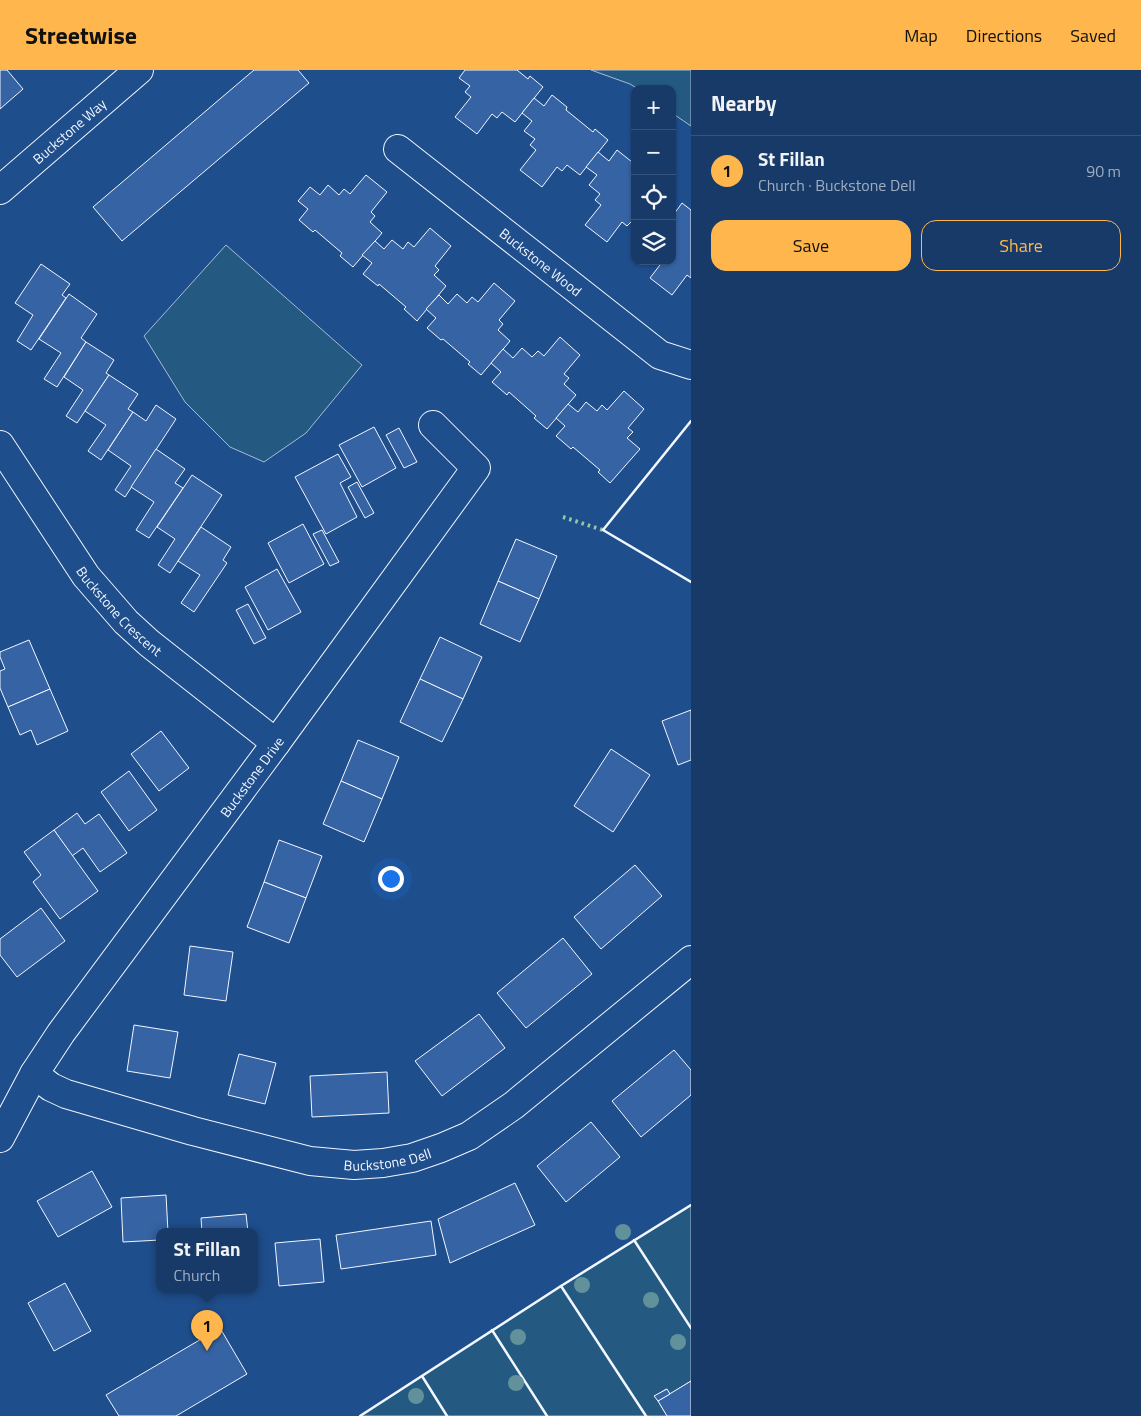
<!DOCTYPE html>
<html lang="en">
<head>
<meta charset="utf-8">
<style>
	:root { --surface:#173a69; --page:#20416f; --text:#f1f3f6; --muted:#9eadc0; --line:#36547d; --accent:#ffb74d }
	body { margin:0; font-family:"Titillium Web",sans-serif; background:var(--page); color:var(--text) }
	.controls { position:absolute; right:15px; top:15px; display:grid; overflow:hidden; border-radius:10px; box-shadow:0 1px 4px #0004 }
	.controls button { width:45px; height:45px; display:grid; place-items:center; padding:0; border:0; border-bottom:1px solid var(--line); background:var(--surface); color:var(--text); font:25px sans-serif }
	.you { position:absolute; left:390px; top:808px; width:18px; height:18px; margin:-12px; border:4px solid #fff; border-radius:50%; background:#1a73e8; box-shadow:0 0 0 8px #1a73e833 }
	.badge { display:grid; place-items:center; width:32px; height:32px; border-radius:50%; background:var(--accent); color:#111; font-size:16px; font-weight:700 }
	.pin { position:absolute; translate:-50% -41px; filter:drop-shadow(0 1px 2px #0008) }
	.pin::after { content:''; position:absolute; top:26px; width:18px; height:15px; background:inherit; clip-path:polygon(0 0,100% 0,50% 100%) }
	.popup { position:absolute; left:156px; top:1158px; width:102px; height:65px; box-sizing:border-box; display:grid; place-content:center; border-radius:10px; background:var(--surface); filter:drop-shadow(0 1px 4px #0005); font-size:16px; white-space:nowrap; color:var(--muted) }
	.popup b { font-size:19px; color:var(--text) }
	.popup::after { content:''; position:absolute; left:50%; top:100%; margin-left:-10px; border:10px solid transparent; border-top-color:var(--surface) }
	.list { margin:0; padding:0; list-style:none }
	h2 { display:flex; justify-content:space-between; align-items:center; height:65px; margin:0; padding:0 20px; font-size:21px }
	h2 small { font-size:16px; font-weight:400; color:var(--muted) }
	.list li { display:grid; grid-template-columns:32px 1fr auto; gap:15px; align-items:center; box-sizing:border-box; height:70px; padding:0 20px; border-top:1px solid var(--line) }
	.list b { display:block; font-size:19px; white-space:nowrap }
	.list p { margin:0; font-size:16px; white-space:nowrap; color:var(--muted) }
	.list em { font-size:16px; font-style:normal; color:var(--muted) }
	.actions { display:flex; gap:10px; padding:15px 20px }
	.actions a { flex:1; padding:11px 0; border:1px solid var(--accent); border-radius:15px; text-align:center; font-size:18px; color:var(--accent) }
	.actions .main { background:var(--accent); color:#111 }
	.icon { flex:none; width:28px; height:28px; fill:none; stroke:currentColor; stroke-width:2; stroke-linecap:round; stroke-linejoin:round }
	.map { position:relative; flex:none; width:691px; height:1346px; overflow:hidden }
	header { display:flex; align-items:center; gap:30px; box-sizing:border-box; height:70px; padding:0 25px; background:var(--accent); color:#111 }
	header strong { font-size:24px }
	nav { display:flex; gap:28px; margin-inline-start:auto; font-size:18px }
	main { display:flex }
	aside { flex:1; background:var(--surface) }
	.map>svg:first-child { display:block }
</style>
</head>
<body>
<header>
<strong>Streetwise</strong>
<nav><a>Map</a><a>Directions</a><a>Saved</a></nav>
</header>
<main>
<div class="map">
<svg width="691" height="1346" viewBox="0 0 691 1346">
	<rect width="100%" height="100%" fill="#1f4e8c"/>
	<!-- green -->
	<g fill="#245a82" stroke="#a8bbd7">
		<path d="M591,0h100v56l-19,-13v-24h-34l-8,-5z"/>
		<path d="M226,175l136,120 -56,68 -42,29 -34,-15 -45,-45 -41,-66z"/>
		<path d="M691,1135v176l-21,13 -4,-5 -11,7 12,20h-307l201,-130z"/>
	</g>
	<!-- building -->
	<g fill="#3563a3" stroke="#f2f6ff">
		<path d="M0,0h7l16,19 -23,20z"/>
		<path d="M254,0h44l11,13 -187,158 -29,-34z"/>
		<path d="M465,0h52l11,9 2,-3 13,11 -28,35 -13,-10 -5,6 -5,-4 -15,20 -22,-17 16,-20 -6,-5 5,-6 -11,-8z"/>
		<path d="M552,25l15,12 -1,3 27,22 2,-3 13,11 -28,35 -13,-10 -5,6 -5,-4 -15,20 -22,-17 16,-20 -6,-5 5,-6 -11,-8 8,-10 -10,-8 12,-15 10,8z"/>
		<path d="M617,80l15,12 -1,2 4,3v54l-2,-1 -6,6 -5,-4 -15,20 -22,-17 16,-20 -6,-5 5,-6 -11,-9 8,-10 -11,-8 12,-15 11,9z"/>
		<path d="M366,105l21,17 -16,20 4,4 -5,6 12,11 -29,34 -13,-11 2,-3 -27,-23 -2,2 -14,-12 9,-11 -10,-8 12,-14 10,8 8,-10 11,10 5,-6 6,5z"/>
		<path d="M682,133l9,7v68l-4,-3 -15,20 -22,-17 13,-17h9v-48l2,1z"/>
		<path d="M430,158l21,18 -16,20 4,4 -5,5 12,11 -29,35 -13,-12 2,-2 -27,-23 -1,2 -15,-12 9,-11 -10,-8 13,-14 9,8 8,-9 11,9 5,-7 6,5z"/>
		<path d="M41,194l29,20 -8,11 4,3 -35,52 -14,-9 16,-26 -18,-12z"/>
		<path d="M494,213l21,18 -16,19 4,4 -5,6 12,11 -29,34 -13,-11 2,-2 -27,-23 -2,1 -14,-12 9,-10 -10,-9 13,-14 9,9 9,-10 10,9 5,-6 6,5z"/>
		<path d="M69,224l28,20 -16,24 5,4 -29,45 -13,-8 17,-26 -22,-14z"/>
		<path d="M560,267l20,18 -16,19 5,4 -5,6 12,11 -29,34 -13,-11 2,-2 -27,-24 -2,3 -15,-13 9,-10 -10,-9 12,-14 10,9 9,-10 10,9 6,-6 6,5z"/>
		<path d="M86,272l28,18 -8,13 3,2 -32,48 -11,-7 17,-26 -19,-13z"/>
		<path d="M109,305l29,19 -10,15 5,3 -32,48 -13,-9 18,-26 -21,-14z"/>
		<path d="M624,321l20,18 -16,19 5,4 -6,6 13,11 -30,34 -12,-11 2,-2 -27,-23 -2,2 -15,-13 9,-10 -9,-8 12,-14 10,8 8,-10 11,9 5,-6 5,5z"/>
		<path d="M156,335l20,14 -51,78 -10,-7 16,-24 -23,-16 25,-38 13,9z"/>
		<path d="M374,357l22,41 -34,19 -23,-42z"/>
		<path d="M399,358l18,34 -13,6 -18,-33z"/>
		<path d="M156,379l29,20 -10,14 8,5 -34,50 -13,-8 18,-28 -23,-15z"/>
		<path d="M338,384l13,23 -11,6 17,34 -31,17 -31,-57z"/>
		<path d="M192,405l30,20 -52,78 -12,-8 17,-26 -18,-12z"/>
		<path d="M357,412l17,31 -9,5 -17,-31z"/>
		<path d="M303,454l21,40 -35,19 -21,-40z"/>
		<path d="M201,457l30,20 -8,13 4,3 -33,49 -13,-9 19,-28 -22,-14z"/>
		<path d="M322,460l17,32 -9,4 -17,-32z"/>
		<path d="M516,469l41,17 -18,43 -41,-18z"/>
		<path d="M277,499l24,43 -33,18 -23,-43z"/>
		<path d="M498,511l41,18 -19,43 -40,-18z"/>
		<path d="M248,534l18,34 -12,6 -18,-34z"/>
		<path d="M440,567l42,20 -19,42 -43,-20z"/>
		<path d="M29,570l21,49 -42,18 -8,-19v-17l5,-2 -5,-12v-5z"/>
		<path d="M420,609l43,20 -21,43 -42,-20z"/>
		<path d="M50,619l18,42 -31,14 -6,-15 -11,5 -12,-28z"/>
		<path d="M691,640v50l-13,5 -16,-44z"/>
		<path d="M161,661l28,37 -30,23 -28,-37z"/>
		<path d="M358,670l41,17 -17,42 -41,-18z"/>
		<path d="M611,679l39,26 -37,57 -39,-26z"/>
		<path d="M129,701l28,39 -28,21 -28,-39z"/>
		<path d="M341,711l41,18 -18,43 -41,-18z"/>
		<path d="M77,743l8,11 14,-10 28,39 -27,19 -17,-24 -11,8 -18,-26z"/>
		<path d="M54,760l44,61 -38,28 -27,-37 8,-7 -17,-23z"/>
		<path d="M279,770l43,16 -16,42 -42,-16z"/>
		<path d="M635,795l27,31 -61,53 -27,-32z"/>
		<path d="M264,812l42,16 -17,45 -42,-16z"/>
		<path d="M41,838l24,33 -48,36 -17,-22v-16z"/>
		<path d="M563,868l29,36 -66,54 -29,-35z"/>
		<path d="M190,876l43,6 -7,49 -42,-6z"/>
		<path d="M479,944l26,34 -63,48 -27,-35z"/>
		<path d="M134,955l44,7 -8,46 -43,-7z"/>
		<path d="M674,980l17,20v25l-50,42 -29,-36z"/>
		<path d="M239,984l37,9 -11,41 -37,-9z"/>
		<path d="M387,1002l2,41 -77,4 -2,-41z"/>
		<path d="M591,1052l29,35 -54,45 -29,-36z"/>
		<path d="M92,1101l20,36 -54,30 -21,-36z"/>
		<path d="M515,1113l20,42 -85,38 -12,-44z"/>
		<path d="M166,1125l2,37h-8v8l-37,2 -2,-44z"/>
		<path d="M246,1144l2,18h-46l-1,-14z"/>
		<path d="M431,1151l5,34 -95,14 -5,-34z"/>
		<path d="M320,1169l4,43 -45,4 -4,-43z"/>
		<path d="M65,1213l26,48 -37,20 -26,-48z"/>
		<path d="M220,1258l27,46 -71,42h-57l-13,-21z"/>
		<path d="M691,1311v35h-24l-9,-15z"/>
		<path d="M667,1319l3,5 -12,7 -4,-5z"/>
	</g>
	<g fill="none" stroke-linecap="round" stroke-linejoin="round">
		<defs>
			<g id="street">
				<path id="s1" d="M398,79l262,206 31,10"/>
				<path id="s2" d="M0,120l139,-120"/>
				<path id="s3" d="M0,375l86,131 40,46 23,21 127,100"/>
				<path id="s4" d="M34,1004l17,13 15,7 127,37 117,30 44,4 29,-2 29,-5 29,-10 28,-12 45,-31 177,-145"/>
				<path id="s5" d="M0,1068l34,-64 27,-41 215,-290 200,-275 -43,-43"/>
			</g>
		</defs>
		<!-- street casing -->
		<use href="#street" stroke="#f2f6ff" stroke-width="30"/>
		<!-- street -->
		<use href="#street" stroke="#1f4e8c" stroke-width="28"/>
		<!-- hedge -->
		<path stroke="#97c8a6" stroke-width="4" stroke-dasharray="2.5 4" stroke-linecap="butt" d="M563,447l40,13"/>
		<!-- wall -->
		<g stroke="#f2f6ff" stroke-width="2.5">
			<path d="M691,351l-88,109 88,52"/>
			<path d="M634,1170l57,88"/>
			<path d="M561,1216l85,130"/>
			<path d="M492,1260l55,86"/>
			<path d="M422,1306l25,40"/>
			<path d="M360,1346l201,-130 130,-81"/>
		</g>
	</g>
	<!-- trees -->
	<g fill="#61919a">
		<circle cx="623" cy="1162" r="8"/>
		<circle cx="582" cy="1215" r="8"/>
		<circle cx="651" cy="1230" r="8"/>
		<circle cx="518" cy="1267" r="8"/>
		<circle cx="678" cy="1272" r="8"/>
		<circle cx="516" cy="1313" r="8"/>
		<circle cx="416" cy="1326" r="8"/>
	</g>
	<g text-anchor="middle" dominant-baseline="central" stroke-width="4" stroke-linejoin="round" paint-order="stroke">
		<!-- street labels -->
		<g font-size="14" fill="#f2f6ff" stroke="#1f4e8c">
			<text stroke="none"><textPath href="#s2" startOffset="91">Buckstone Way</textPath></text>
			<text stroke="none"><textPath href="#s1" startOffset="182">Buckstone Wood</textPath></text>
			<text stroke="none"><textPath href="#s3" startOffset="205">Buckstone Crescent</textPath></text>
			<text stroke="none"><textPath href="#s5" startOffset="441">Buckstone Drive</textPath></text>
			<text stroke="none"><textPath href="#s4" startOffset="369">Buckstone Dell</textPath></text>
		</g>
	</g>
</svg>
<div class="controls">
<button>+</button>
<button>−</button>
<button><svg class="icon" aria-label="locate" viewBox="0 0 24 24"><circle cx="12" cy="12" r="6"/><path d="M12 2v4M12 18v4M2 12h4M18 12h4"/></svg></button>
<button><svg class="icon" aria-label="layers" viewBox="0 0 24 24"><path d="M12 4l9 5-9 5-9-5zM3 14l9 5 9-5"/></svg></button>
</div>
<div class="you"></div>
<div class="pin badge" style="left:207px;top:1281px">1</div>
<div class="popup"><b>St Fillan</b>Church</div>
</div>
<aside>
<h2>Nearby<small></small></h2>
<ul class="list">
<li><span class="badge">1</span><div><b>St Fillan</b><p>Church · Buckstone Dell</p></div><em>90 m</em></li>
</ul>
<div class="actions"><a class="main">Save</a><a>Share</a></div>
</aside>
</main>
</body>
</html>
